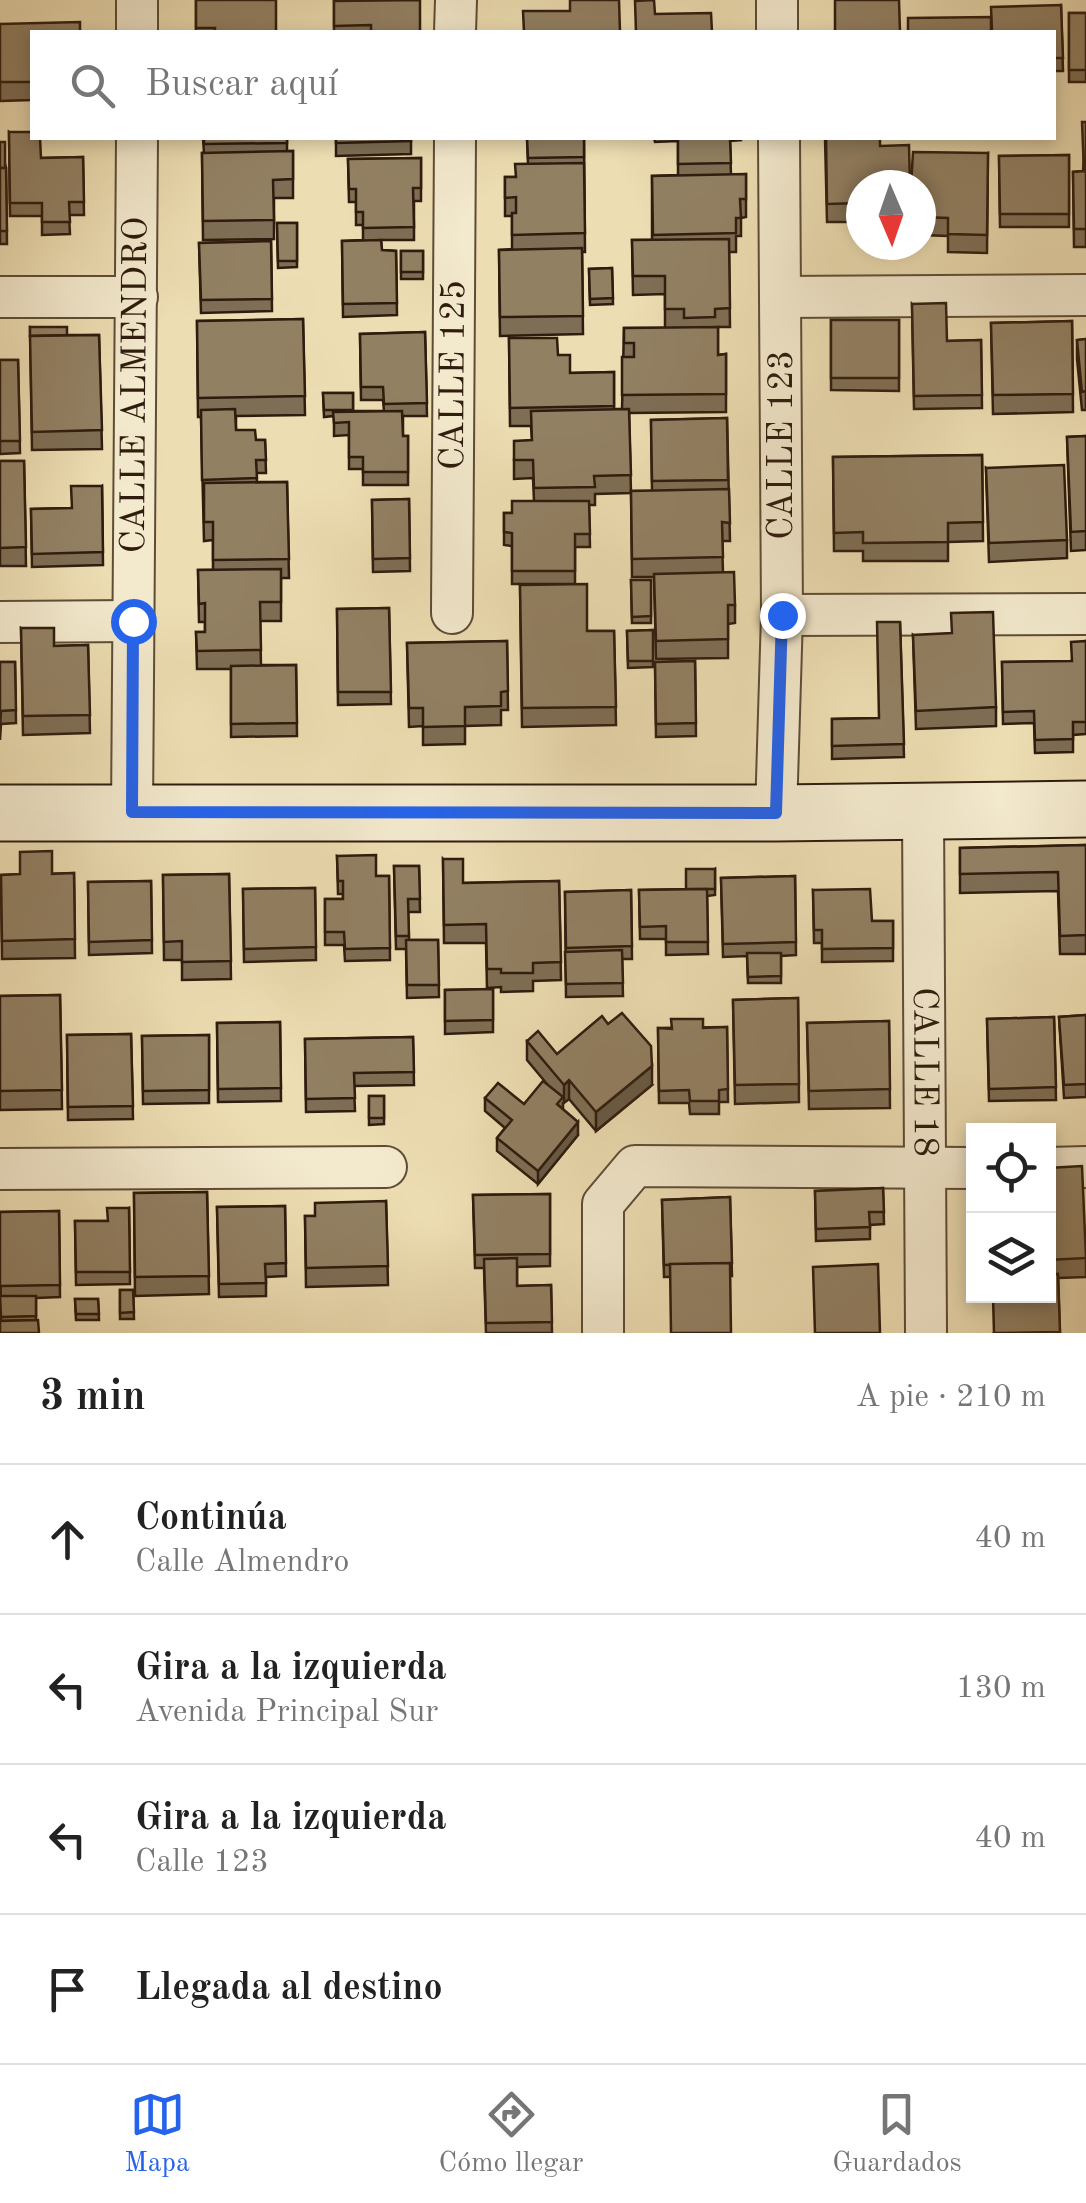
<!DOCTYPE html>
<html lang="es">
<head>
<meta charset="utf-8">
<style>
	:root { --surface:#fff; --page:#f2f2f2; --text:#222; --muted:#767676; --line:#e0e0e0; --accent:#2563eb }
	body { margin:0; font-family:"Old Standard TT",serif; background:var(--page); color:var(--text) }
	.controls { position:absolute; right:30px; bottom:30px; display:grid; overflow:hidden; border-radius:0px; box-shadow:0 5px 15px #0003 }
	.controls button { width:90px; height:90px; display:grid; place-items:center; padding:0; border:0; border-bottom:2px solid var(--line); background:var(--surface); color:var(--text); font:50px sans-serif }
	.compass { position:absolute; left:846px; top:170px; width:90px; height:90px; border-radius:50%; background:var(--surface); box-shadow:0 5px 15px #0003; rotate:178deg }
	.stop { position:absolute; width:30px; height:30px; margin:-22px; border:8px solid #2563eb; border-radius:50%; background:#fff }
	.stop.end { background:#2563eb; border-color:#fff; box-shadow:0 2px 10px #0008 }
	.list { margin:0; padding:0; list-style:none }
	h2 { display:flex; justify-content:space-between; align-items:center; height:130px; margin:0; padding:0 40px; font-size:42px }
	h2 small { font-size:32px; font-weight:400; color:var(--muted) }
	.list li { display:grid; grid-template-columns:65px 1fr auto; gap:30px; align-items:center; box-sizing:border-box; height:150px; padding:0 40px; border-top:2px solid var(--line) }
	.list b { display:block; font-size:38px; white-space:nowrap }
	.list p { margin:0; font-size:32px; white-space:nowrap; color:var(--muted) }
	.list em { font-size:32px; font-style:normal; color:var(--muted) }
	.icon { flex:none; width:55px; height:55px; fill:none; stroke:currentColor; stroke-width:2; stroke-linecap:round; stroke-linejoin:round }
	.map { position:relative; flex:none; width:1086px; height:1333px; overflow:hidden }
	.search { position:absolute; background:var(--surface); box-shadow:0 5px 15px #0003; left:30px; right:30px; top:30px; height:110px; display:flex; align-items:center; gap:25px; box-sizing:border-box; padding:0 35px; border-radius:0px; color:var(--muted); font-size:38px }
	.sheet { height:730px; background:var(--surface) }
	nav { display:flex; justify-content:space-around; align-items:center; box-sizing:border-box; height:140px; border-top:2px solid var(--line); background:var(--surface); font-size:28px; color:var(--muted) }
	nav a { display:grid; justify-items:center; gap:5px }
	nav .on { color:var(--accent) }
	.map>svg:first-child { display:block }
</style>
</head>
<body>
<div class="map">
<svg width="1086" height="1333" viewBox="0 0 1086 1333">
	<rect width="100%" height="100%" fill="#edddb2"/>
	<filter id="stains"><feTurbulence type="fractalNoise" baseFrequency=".002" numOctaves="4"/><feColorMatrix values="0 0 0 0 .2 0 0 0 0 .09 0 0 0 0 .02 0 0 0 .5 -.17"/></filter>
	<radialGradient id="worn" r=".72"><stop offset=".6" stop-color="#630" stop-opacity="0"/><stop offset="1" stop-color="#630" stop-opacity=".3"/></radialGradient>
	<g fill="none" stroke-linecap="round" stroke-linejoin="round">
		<defs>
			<g id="street">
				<path d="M777,0v32"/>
				<path d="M137,32v-32"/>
				<path d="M455,32l1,-32"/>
				<path d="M0,297h137"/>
				<path d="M781,297l305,-2"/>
				<path id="s1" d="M452,613l3,-475"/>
				<path d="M782,615l304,-1"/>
				<path d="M0,622l133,-1"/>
				<path id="s2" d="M923,812l3,521"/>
				<path id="s3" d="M132,813l5,-675"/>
				<path d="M776,813l6,-198 -3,-477"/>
				<path d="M1048,1168l38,-1"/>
				<path d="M0,1169l386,-2"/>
				<path d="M603,1333v-129l32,-38 339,2"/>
			</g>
			<path id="secondary" d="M0,813h776l310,-4"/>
		</defs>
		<!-- street casing -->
		<use href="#street" stroke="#5e4c37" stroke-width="44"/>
		<!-- secondary casing -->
		<use href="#secondary" stroke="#2f1c0e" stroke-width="59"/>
		<!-- street -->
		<use href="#street" stroke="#f3e9cd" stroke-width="40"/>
		<!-- secondary -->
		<use href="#secondary" stroke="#f3e9cd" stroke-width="55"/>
	</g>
	<!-- wall -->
	<g fill="#7e6e55" stroke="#2f1c0e" stroke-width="2.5">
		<path d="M196,0l80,32h-80z"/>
		<path d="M334,1l86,31h-86z"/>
		<path d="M1061,5l2,66h-9v-39l-63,-15z"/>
		<rect x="1069" y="13" width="17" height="69"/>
		<path d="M0,24l32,8v68l-32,1z"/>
		<path d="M1086,122v125h-12l-1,-75 10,-1z"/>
		<path d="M9,132l32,26 42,-1 1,58h-15l1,19 -28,1v-19h-32z"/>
		<path d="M203,138h84v13h6v47h-19v41l-71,1 -1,-87h2z"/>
		<path d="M336,138h75v16l-75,2z"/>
		<path d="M527,138h57l1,114h-3l1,82 -83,2 -1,-86 13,-1v-33h-7v-39h10l13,-13z"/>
		<path d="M654,138h87v2l-11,1 1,34 15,-1v43l-5,1v18h-5v16h-7l1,75h-12v28l8,-1v58l-97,1 2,80 -36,1v11h-6l1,42h-15v37h-63v-38l-8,-1v-32h8l22,-12 -1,-23 -19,1v-20l18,-19 -1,-14h-21l-1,-88 49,17 12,18 44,-1v37h8l2,-81h41v-34l-32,1 -1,-55h20v-64l26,-1v-34l-23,1z"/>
		<path d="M825,138l36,47v37h-34z"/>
		<path d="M0,142l6,26 1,76h-7z"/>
		<path d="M988,153l-1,100 -39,-1v-16l-27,-1v-50z"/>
		<path d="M1069,155v72h-69l-1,-71z"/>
		<path d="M421,158v43h-7v39h-33l1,10 14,1 1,64 -54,2 -1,-76 21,-1v-15h-7v-23h-7l-1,-43z"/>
		<path d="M277,223h20v44l-19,1z"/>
		<path d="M271,241l1,70 -71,2 -2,-70z"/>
		<rect x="401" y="251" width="22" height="28"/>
		<path d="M612,268l1,36 -23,1 -1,-36z"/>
		<path d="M912,304l35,37 34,-1 1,68 -68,1z"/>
		<path d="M303,319l2,96 -69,1v14l20,10h9l1,33h-10l1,9h30l2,96h-8v43h-21l1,44h35l1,71 -66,1v-68h-34l-1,-37h9v-10h-6l-1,-52h15v-30l-9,1 -3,-124h-3l-1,-96z"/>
		<path d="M831,320h68v71l-68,-1z"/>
		<path d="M1072,321l1,91 -80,2 -2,-91z"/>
		<path d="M30,327l37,8h32l3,114 -70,1z"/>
		<path d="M425,332l2,84h-24v20h5v49h-45v-16h-14v-34l-15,1v-20l-10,1 -1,-24h30v18h31l-1,-11h-22l-1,-66z"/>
		<path d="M1086,339v71h-4l-5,-51v-19z"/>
		<path d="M0,360h18l2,93 -20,1z"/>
		<path d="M727,418l3,123h-8l1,31 12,33v18l-7,1v34l-72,1 -2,-82h-22l-1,-86h21l-1,-71z"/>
		<path d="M1086,436v114l-15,1 -4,-114z"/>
		<path d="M982,455l1,86 -35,1v19h-85v-10h-29l-1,-94z"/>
		<path d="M0,461h24l2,105h-26z"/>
		<path d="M986,468l81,72v18l-78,4z"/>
		<path d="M102,486l1,79 -71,2 -1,-58 40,-1z"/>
		<path d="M409,499l1,72 -37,1 -1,-72z"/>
		<path d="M631,580h20v43h-19z"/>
		<path d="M520,585l67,46h27l2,94 -94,2z"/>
		<path d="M389,608l2,96 -53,1 -1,-96z"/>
		<path d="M900,622l4,135 -72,2v-40l47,-1z"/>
		<path d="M21,628l33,18 34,-1 2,88 -67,2z"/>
		<path d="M653,630v37l-25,1 -1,-37z"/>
		<path d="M913,635l83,72v19l-80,3z"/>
		<path d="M507,641l1,69h-7v15l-36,1v18l-42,1v-19l-14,1 -2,-84z"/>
		<path d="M1086,641v93l-13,1v17l-38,1 -1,-30 -31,1 -1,-62 69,-1z"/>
		<path d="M695,661l1,75 -40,1 -1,-75z"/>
		<path d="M0,662h15l1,61 -15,1 -1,16z"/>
		<path d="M1086,845v109h-26l-2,-63 -98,2v-45z"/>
		<path d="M337,856l39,20h13l1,84 -45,1 -1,-16h-19v-46h18v-5h-5z"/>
		<path d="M443,859l20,24 96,-2 2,99 -28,1v10l-32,1v-5l-14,1 -1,-45h-42z"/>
		<path d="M394,866h25l1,46h-12l1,28h29l1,57 -32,1 -1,-49h-10z"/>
		<path d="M715,869v26l-8,1 1,58 -42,1v-16h-26l-1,-49 47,-1z"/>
		<path d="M74,873l1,85 -73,1 -1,-84z"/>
		<path d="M229,874l2,105 -49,1v-20h-18l-1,-85z"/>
		<path d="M795,876l1,79 -15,1v27h-33l-1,-27 -24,1 -2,-79z"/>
		<path d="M151,881l1,72 -63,2 -1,-73z"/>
		<path d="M315,888l1,72 -72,2 -1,-73z"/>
		<path d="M631,890l1,69h-10l1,37 -57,1 -1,-105z"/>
		<path d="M813,890l59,31h21v40l-71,1v-19h-8z"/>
		<path d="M493,989v43l-48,2v-44z"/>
		<path d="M60,995l2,114 -62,1v-114z"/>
		<path d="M798,998l1,104 -64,2 -2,-104z"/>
		<path d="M1086,1015v82l-22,1 -5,-81z"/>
		<path d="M1054,1017l2,83 -67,1 -2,-82z"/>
		<path d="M889,1021l1,87 -81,1 -2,-86z"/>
		<path d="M280,1022l1,79 -63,1 -1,-79z"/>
		<path d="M727,1027l1,75h-9v12h-29l-1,-11h-30l-1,-75z"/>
		<path d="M131,1034l2,85 -65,1 -1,-85z"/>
		<path d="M209,1035v68l-66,1 -1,-68z"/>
		<path d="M413,1037l1,48 -60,1 1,25 -49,1 -1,-73z"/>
		<path d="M527,1041l30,13 95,31 -56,46 -27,-32 -6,4v6l15,26 -40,49 -41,-33v-13l8,-10 -20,-17v-13l39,6 23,-20 -20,-24z"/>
		<path d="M369,1096h15v28l-15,1z"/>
		<path d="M1048,1168l38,90v19l-28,1 2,55h-66l54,-37z"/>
		<path d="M883,1188l1,36 -14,1v14l-54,2 -1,-50z"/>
		<path d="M207,1192l2,102 -74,2 -1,-103z"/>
		<path d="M550,1194v72l-33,1v19l34,-1 1,48h-66l-2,-65h-9l-2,-73z"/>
		<path d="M730,1197l2,79 -68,1 -2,-77z"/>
		<path d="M386,1201l2,84 -82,2 -1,-71h10z"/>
		<path d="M285,1206l1,70 -20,1v19l-47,1 -2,-90z"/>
		<path d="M129,1208l1,76 -54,1 -1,-64h32z"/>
		<path d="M59,1211l1,86 -24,1v22l-35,1 -1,-109z"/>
		<path d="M120,1290h13l1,29h-14z"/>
		<path d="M75,1299h23l1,21h-23z"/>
	</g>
	<!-- shaded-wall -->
	<g fill="#665a45" stroke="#2f1c0e" stroke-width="2.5">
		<path d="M652,1066v19l-56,46v-19z"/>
		<path d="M569,1080v19l-5,4v-18z"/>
		<path d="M578,1122v13l-40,49v-13z"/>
	</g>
	<!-- building -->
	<g fill="#928063" stroke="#2f1c0e" stroke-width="2.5">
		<path d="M196,0h80v32h-61v-4h-19z"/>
		<path d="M420,0v32h-49v-7l-37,1v-25z"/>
		<path d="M570,0h49l1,32h-96l-1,-21h47z"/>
		<path d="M654,0l1,14 56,-1 1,19h-76l-1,-31z"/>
		<path d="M835,0h64l1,32h-65z"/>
		<path d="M1061,5l2,53h-9v-26h-62l-1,-25z"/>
		<rect x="1069" y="13" width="17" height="57"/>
		<path d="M991,17v15h-83v-14z"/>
		<path d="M80,22v10h-48v50h-32v-58z"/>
		<path d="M1082,122h4v107h-12l-1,-57 11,-1z"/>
		<path d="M9,132h23v6h8l1,20 42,-1 1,45h-15l1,20h-28v-19h-32z"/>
		<path d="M204,138h83v5l-83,1z"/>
		<path d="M336,138h75v3l-75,2z"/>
		<path d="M527,138h57v19l-56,1z"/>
		<path d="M678,138h52l1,25 -53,1z"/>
		<path d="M826,138h54v8l29,-1 1,40h-49v18l-34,1z"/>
		<rect x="0" y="142" width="5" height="26"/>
		<path d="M293,151v28l-20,1 1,40 -71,1 -1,-68z"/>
		<path d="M913,152l75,1 -1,82 -39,-1v-16l-27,-1v-32h-10z"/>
		<path d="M1069,155v59h-69l-1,-58z"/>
		<path d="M421,158v30h-8l1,39 -51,1v-16h-7v-23h-7l-1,-30z"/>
		<path d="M584,163l1,70 -73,2v-22h4v-16l-11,1v-21h11l-1,-13z"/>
		<path d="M0,168h6l1,63h-7z"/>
		<path d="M746,174v25h-6l1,19h-5v15l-83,2 -1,-59z"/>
		<path d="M277,223h20v38h-19z"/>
		<path d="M729,239l1,69 -15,1v8l-31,1v-9h-19v-33h-32l-1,-36z"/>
		<path d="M381,240l1,10 14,1 1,52 -54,1 -1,-63z"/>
		<path d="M271,241l1,58 -71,1 -2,-57z"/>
		<path d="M582,248l1,68 -83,1 -1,-67z"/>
		<rect x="401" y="251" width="22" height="21"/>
		<path d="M612,268l1,30 -23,1 -1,-30z"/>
		<path d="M946,303l1,38 34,-1 1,55 -68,1 -2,-92z"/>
		<path d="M303,319l2,77 -107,2 -1,-77z"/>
		<rect x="831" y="320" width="68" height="58"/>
		<path d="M1072,321l1,73 -80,1 -2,-72z"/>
		<path d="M30,327h37v8l-37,1z"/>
		<path d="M718,327v28l8,-1v40l-104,1v-38h12v-14h-10v-15z"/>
		<path d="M425,332l2,71 -43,1 -1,-17h-22l-1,-53z"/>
		<path d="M99,335l3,95 -70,2 -2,-96z"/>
		<path d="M509,338h48l1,17h12v18l44,-1v34l-104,2z"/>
		<path d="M1086,339v52l-4,1 -5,-52z"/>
		<path d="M0,360h18l2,81h-20z"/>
		<path d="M323,393h30v17h-29z"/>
		<path d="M235,409l1,21h19l1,10h9l1,20h-10l1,18 -55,2 -1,-70z"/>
		<path d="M629,409l2,66 -37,1 1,11 -61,1 -1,-28h-19v-19l18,-1 -1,-29z"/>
		<path d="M402,411l1,25h5v36h-45v-15h-14v-35l-15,1 -1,-11z"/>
		<path d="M727,418l1,62 -76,1 -1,-61z"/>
		<path d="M1086,436v95l-15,1 -4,-95z"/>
		<path d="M982,455l1,67 -35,1v19l-85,1v-11l-29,1 -1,-76z"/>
		<path d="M0,461h24l2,86 -26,1z"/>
		<path d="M1064,465l3,75 -78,3 -3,-75z"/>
		<path d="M287,482l2,77 -76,1v-38h-9v-39z"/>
		<path d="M71,486h31l1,66 -71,2 -1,-45 41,-1z"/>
		<path d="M729,489l1,34 -8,-1 1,35 -91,2 -1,-68z"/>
		<path d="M409,499l1,59 -37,1 -1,-59z"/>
		<path d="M512,501h77l1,33h-15v37h-63v-38l-8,-1v-19h8z"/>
		<path d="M281,569v33h-21l1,48 -64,1 -1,-19h9v-29l-6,1 -1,-34z"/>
		<path d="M734,572l1,33h-7v34l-72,2 -2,-67z"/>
		<path d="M631,580h20v36l-19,1z"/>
		<path d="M587,584v47h27l2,76 -94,1 -2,-123z"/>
		<path d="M389,608l2,84h-53l-1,-83z"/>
		<path d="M993,612l3,95 -80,4 -3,-76 39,-2 -1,-20z"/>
		<path d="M877,622h23l4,122 -72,2v-27l47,-1z"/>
		<path d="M21,628h33v18l34,-1 2,70 -67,1z"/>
		<path d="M653,630v31h-25l-1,-30z"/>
		<path d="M507,641l1,50 -7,1v14l-36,1v19l-42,1v-19h-14l-2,-65z"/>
		<path d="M1086,641v81h-13v17l-38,1 -1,-29 -31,1 -1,-50 70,-1 -1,-19z"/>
		<path d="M695,661l1,62 -40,1 -1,-62z"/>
		<path d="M0,662h15l1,48 -15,1 -1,16z"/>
		<path d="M296,665l1,58 -66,1v-58z"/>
		<path d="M1086,845v90l-26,1 -2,-64 -98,2v-26z"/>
		<path d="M52,851v23l22,-1 1,66 -73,2 -1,-66 19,-1v-22z"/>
		<path d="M376,855v21h13l1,72 -45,1 -1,-17h-19v-33h18v-18h-5l-1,-25z"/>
		<path d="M443,859h20v24l96,-2 2,81 -28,1v10h-32v-4h-14l-1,-45 -42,1z"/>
		<path d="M394,866h25l1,33h-12l1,37h-13z"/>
		<rect x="686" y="869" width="29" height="20"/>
		<path d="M229,874l2,87 -49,1v-21l-18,1 -1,-67z"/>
		<path d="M795,876l1,66 -73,2 -2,-66z"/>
		<path d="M151,881l1,59 -63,2 -1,-60z"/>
		<path d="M315,888l1,59 -72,2 -1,-60z"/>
		<path d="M707,889l1,53h-42v-16l-26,1 -1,-37z"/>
		<path d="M870,889l2,32h21v27l-71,1v-19h-8l-1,-40z"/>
		<path d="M631,890l1,56 -66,2 -1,-56z"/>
		<path d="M406,940h32l1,45h-32z"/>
		<path d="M622,950l1,33 -57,1 -1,-32z"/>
		<path d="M747,953h34v23l-33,1z"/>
		<path d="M493,989v31l-48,1v-31z"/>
		<path d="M60,995l2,95 -62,1v-95z"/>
		<path d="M798,998l1,86 -64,1 -2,-85z"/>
		<path d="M622,1013l29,33 1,20 -56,46 -27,-32 -5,5 -37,-44 11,-10 19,23 45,-38 6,8z"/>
		<path d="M1086,1015v69l-22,1 -5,-68z"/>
		<path d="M1054,1017l2,70 -67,2 -2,-70z"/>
		<path d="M671,1019h32v9l24,-1 1,62 -9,1v11h-29l-1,-11 -30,1 -1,-63 14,1z"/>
		<path d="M889,1021l1,68 -81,2 -2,-68z"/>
		<path d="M280,1022l1,66 -63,1 -1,-66z"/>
		<path d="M131,1034l2,72 -65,1 -1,-72z"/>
		<path d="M209,1035v55l-66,1 -1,-55z"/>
		<path d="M413,1037l1,35 -60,1 1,25 -49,1 -1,-60z"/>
		<path d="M543,1081l20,16 -6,7 21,18 -40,49 -41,-33 15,-18 -27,-22 13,-15 26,21z"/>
		<rect x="369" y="1096" width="15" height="22"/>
		<path d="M1082,1166l4,92 -38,2v-92z"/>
		<path d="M883,1188l1,24h-15l1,15 -54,2 -1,-38z"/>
		<path d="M207,1192l2,84 -74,1 -1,-84z"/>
		<path d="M550,1194v60l-75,1 -2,-60z"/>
		<path d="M730,1197l2,66 -68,2 -2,-65z"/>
		<path d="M386,1201l2,65 -82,2 -1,-52h10v-13z"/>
		<path d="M285,1206l1,57 -21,1 1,19 -47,1 -2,-77z"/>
		<path d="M107,1208h22l1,64h-54l-1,-51h33z"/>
		<path d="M59,1211l1,74 -60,1v-74z"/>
		<path d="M517,1258v28l34,-1 1,37 -66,1 -2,-64z"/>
		<path d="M730,1263l1,70h-60l-1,-69z"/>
		<path d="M878,1264l2,69h-65l-2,-66z"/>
		<path d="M1058,1274l2,58 -66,1 -1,-37h55v-21z"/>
		<path d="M120,1290h13l1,22 -14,1z"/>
		<path d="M0,1296h36v20l-35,1z"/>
		<path d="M75,1299h23l1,15h-23z"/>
		<path d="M38,1320l1,13h-39v-12z"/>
	</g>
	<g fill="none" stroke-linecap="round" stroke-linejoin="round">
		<!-- route -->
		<path stroke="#2563eb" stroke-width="12" d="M133,621l-1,191 644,1 6,-198"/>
	</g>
	<g text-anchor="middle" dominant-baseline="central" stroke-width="8" stroke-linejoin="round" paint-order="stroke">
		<!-- street labels -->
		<g font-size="35" fill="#2f1c0e" stroke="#f3e9cd">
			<text stroke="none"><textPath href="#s1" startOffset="238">CALLE 125</textPath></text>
			<text stroke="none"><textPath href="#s3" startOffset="428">CALLE ALMENDRO</textPath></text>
			<text transform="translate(782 445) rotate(-90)">CALLE 123</text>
			<text stroke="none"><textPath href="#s2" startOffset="260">CALLE 18</textPath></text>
		</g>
	</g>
	<rect width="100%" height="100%" filter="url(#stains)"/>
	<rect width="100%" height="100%" fill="url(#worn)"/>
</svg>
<div class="controls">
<button><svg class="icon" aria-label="locate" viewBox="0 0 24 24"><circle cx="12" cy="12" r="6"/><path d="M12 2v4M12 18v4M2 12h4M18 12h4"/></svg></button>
<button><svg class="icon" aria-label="layers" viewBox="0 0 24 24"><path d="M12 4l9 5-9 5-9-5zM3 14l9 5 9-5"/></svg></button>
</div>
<svg class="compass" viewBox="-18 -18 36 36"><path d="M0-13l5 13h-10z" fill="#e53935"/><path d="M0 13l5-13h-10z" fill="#767676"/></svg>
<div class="stop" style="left:133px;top:621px"></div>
<div class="stop end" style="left:782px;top:615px"></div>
<div class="search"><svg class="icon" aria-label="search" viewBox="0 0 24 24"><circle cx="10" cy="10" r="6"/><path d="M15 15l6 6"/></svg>Buscar aquí</div>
</div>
<section class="sheet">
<h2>3 min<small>A pie · 210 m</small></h2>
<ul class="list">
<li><svg class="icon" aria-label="ahead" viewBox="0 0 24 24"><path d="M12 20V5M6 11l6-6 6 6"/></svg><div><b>Continúa</b><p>Calle Almendro</p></div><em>40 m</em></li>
<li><svg class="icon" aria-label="left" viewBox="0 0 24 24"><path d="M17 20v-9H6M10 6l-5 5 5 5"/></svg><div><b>Gira a la izquierda</b><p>Avenida Principal Sur</p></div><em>130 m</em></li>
<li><svg class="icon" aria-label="left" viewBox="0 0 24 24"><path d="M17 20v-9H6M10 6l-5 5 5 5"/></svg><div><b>Gira a la izquierda</b><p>Calle 123</p></div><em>40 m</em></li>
<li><svg class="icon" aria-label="arrive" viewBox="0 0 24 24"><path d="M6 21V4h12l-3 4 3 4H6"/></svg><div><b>Llegada al destino</b></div></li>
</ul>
</section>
<nav>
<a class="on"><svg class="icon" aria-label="map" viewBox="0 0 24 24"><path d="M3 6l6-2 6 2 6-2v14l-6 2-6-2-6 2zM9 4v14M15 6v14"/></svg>Mapa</a>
<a><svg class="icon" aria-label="directions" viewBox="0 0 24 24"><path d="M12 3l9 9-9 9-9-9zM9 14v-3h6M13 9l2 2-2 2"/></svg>Cómo llegar</a>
<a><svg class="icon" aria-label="saved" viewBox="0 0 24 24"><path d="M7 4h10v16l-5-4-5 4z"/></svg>Guardados</a>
</nav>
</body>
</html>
